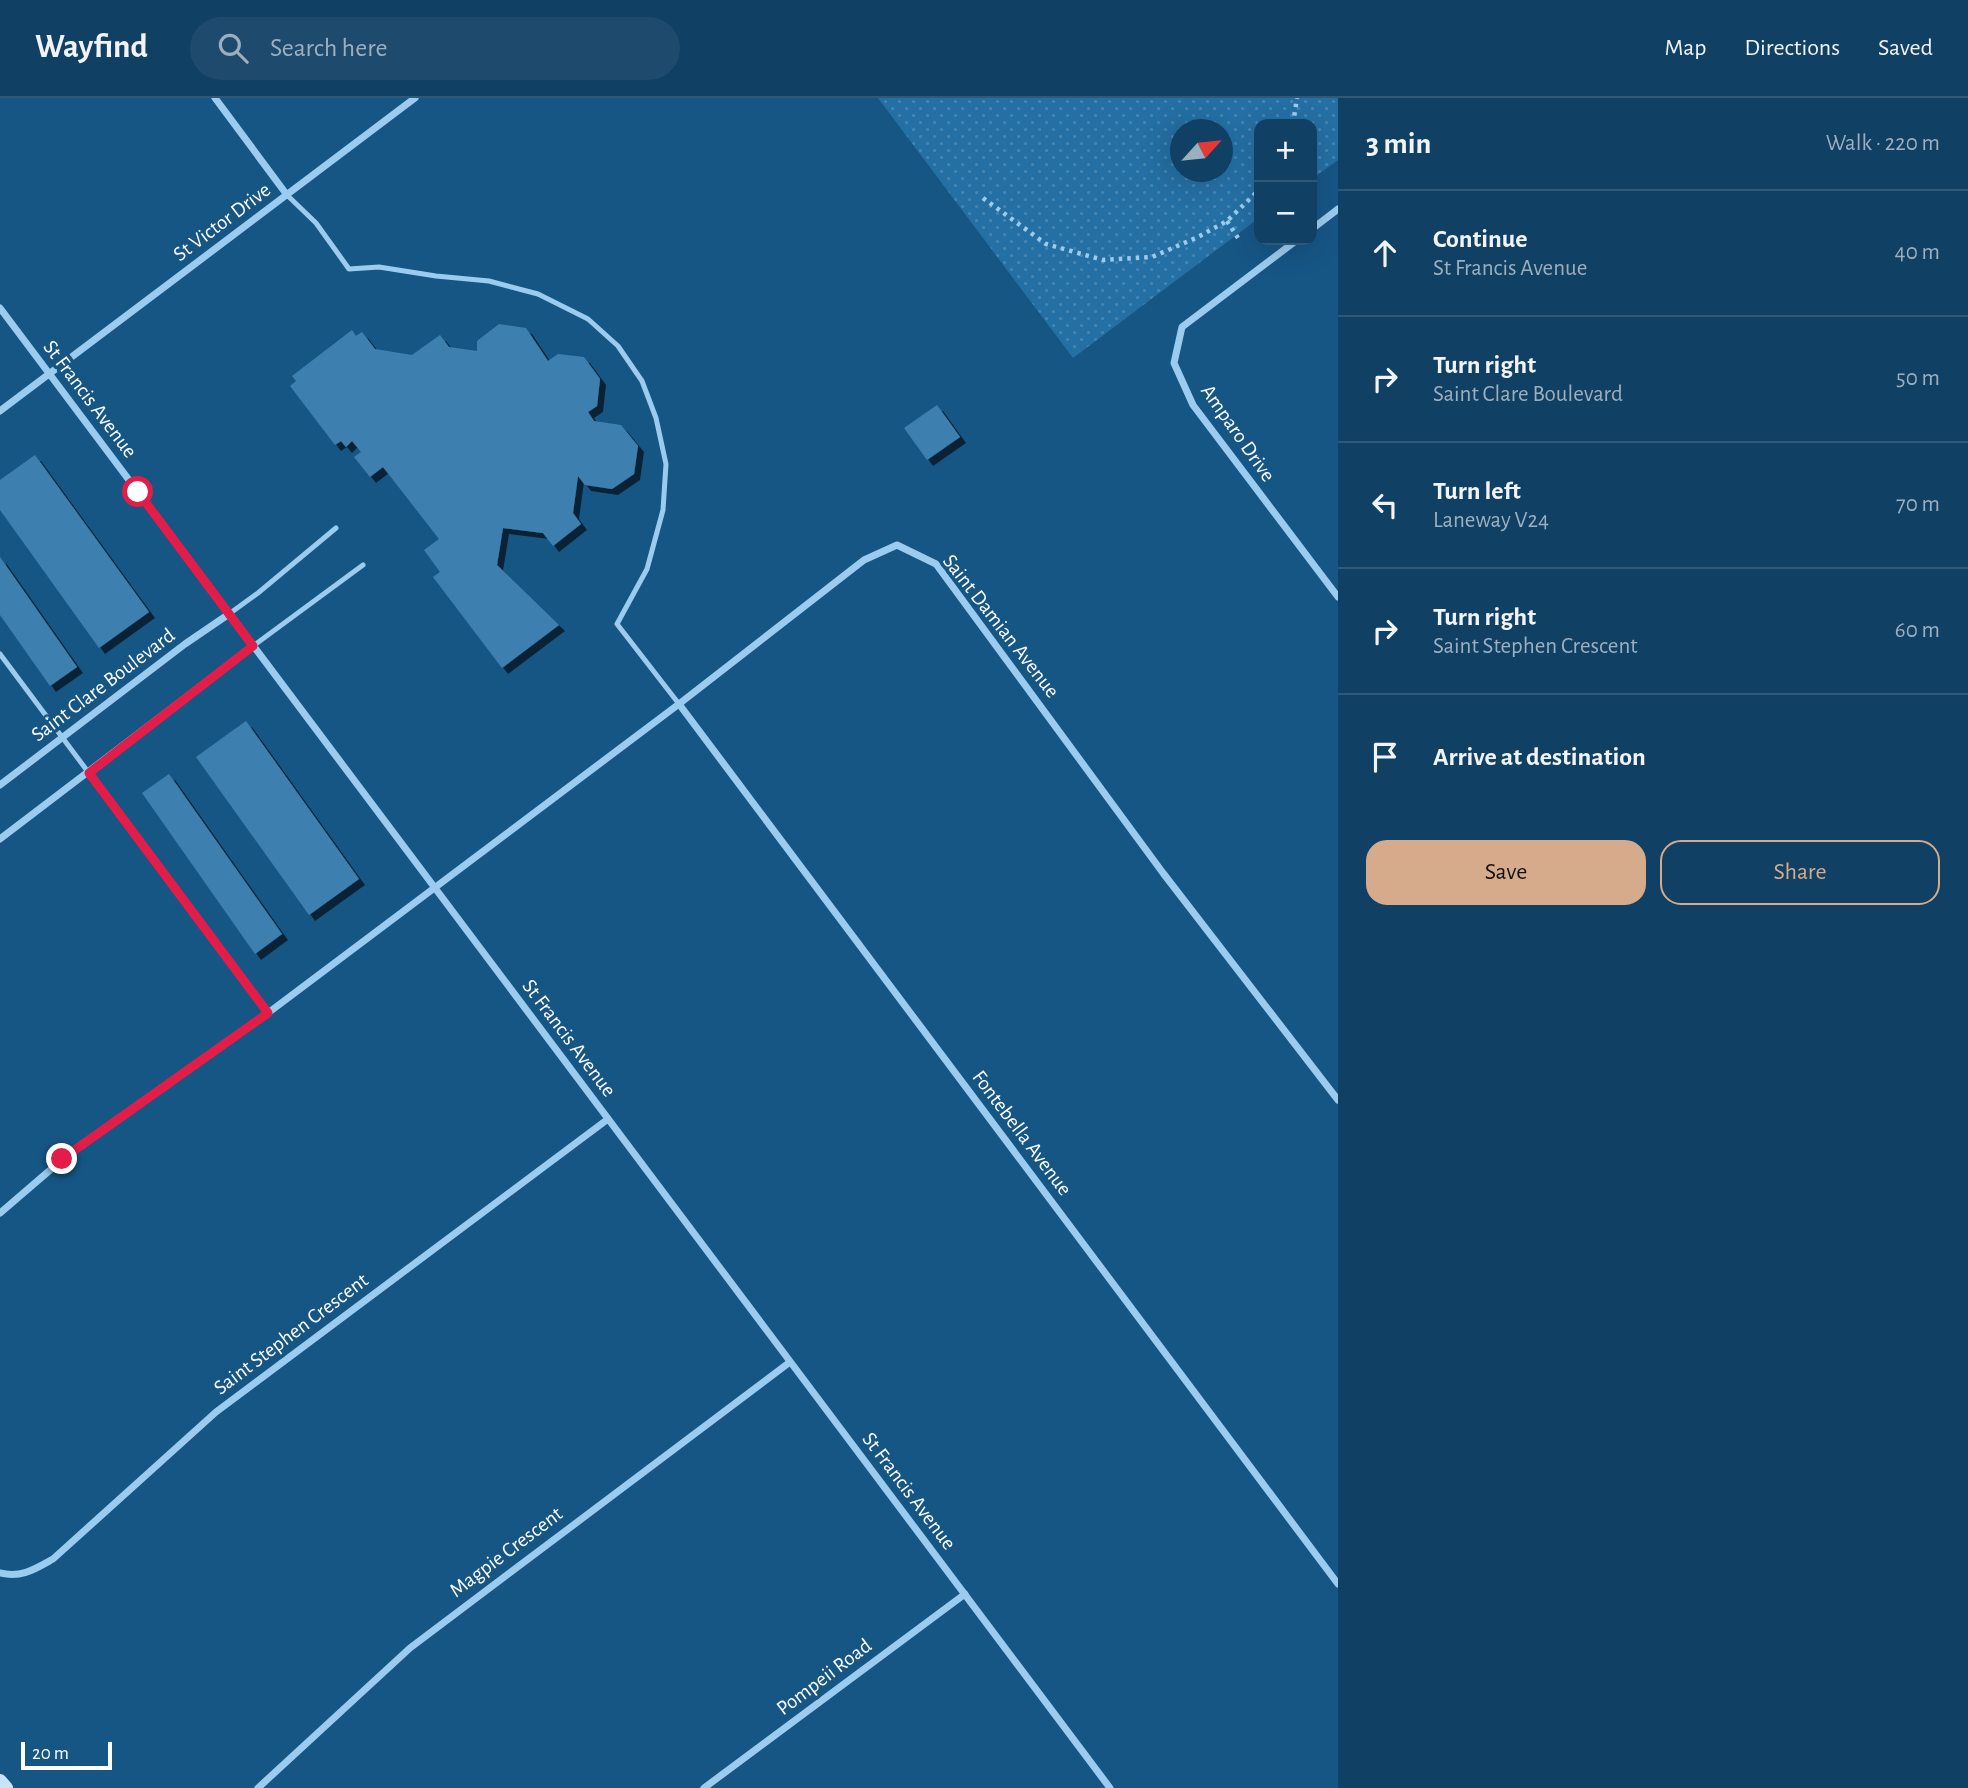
<!DOCTYPE html>
<html lang="en">
<head>
<meta charset="utf-8">
<style>
	:root { --surface:#104064; --page:#1e4b6d; --text:#f1f3f6; --muted:#9cafbf; --line:#305978; --accent:#d6ab8b }
	body { margin:0; font-family:"Alegreya Sans",sans-serif; background:var(--page); color:var(--text) }
	.controls { position:absolute; right:21px; top:21px; display:grid; overflow:hidden; border-radius:14px; box-shadow:0 7px 28px #0002 }
	.controls button { width:63px; height:63px; display:grid; place-items:center; padding:0; border:0; border-bottom:2px solid var(--line); background:var(--surface); color:var(--text); font:35px sans-serif }
	.compass { position:absolute; left:1170px; top:21px; width:63px; height:63px; border-radius:50%; background:var(--surface); box-shadow:0 7px 28px #0002; rotate:63deg }
	.scale { position:absolute; left:21px; bottom:18px; width:91px; box-sizing:border-box; padding-left:7px; border:4px solid #fff; border-top:0; font-size:19px; line-height:24px; white-space:nowrap; color:#fff; -webkit-text-stroke:5px #165685; paint-order:stroke }
	.stop { position:absolute; width:21px; height:21px; margin:-16px; border:5px solid #e11d48; border-radius:50%; background:#fff }
	.stop.end { background:#e11d48; border-color:#fff; box-shadow:0 2px 7px #0008 }
	.list { margin:0; padding:0; list-style:none }
	h2 { display:flex; justify-content:space-between; align-items:center; height:91px; margin:0; padding:0 28px; font-size:30px }
	h2 small { font-size:23px; font-weight:400; color:var(--muted) }
	.list li { display:grid; grid-template-columns:46px 1fr auto; gap:21px; align-items:center; box-sizing:border-box; height:126px; padding:0 28px; border-top:2px solid var(--line) }
	.list b { display:block; font-size:26px; white-space:nowrap }
	.list p { margin:0; font-size:23px; white-space:nowrap; color:var(--muted) }
	.list em { font-size:23px; font-style:normal; color:var(--muted) }
	.actions { display:flex; gap:14px; padding:21px 28px }
	.actions a { flex:1; padding:16px 0; border:2px solid var(--accent); border-radius:21px; text-align:center; font-size:24px; color:var(--accent) }
	.actions .main { background:var(--accent); color:#111 }
	.icon { flex:none; width:38px; height:38px; fill:none; stroke:currentColor; stroke-width:2; stroke-linecap:round; stroke-linejoin:round }
	.map { position:relative; flex:none; width:1338px; height:1690px; overflow:hidden }
	header { display:flex; align-items:center; gap:42px; box-sizing:border-box; height:98px; padding:0 35px; background:var(--surface); border-bottom:2px solid var(--line) }
	header strong { font-size:33px }
	nav { display:flex; gap:38px; margin-inline-start:auto; font-size:24px }
	.search { width:490px; height:63px; background:var(--page); display:flex; align-items:center; gap:18px; box-sizing:border-box; padding:0 24px; border-radius:38px; color:var(--muted); font-size:26px }
	main { display:flex }
	aside { flex:1; background:var(--surface) }
	.map>svg:first-child { display:block }
</style>
</head>
<body>
<header>
<strong>Wayfind</strong>
<div class="search"><svg class="icon" aria-label="search" viewBox="0 0 24 24"><circle cx="10" cy="10" r="6"/><path d="M15 15l6 6"/></svg>Search here</div>
<nav><a>Map</a><a>Directions</a><a>Saved</a></nav>
</header>
<main>
<div class="map">
<svg width="1338" height="1690" viewBox="0 0 1338 1690">
	<defs>
		<pattern id="park-dots" width="8" height="8" patternUnits="userSpaceOnUse" patternTransform="scale(1.75)"><rect width="8" height="8" fill="#246fa3"/><path d="M2 2h.1M6 6h.1" fill="none" stroke="#4585b1" stroke-width="1.8" stroke-linecap="round"/></pattern>
		<filter id="shadow"><feDropShadow dx="6" dy="6" stdDeviation="0" flood-color="#0009"/></filter>
	</defs>
	<rect width="100%" height="100%" fill="#165685"/>
	<!-- park -->
	<path fill="url(#park-dots)" fill-rule="evenodd" d="M878,0h460v62l-26,19v-55h-53v94l-186,140zM1181,32h42v42h-42z"/>
	<!-- building -->
	<g fill="#3e80af" filter="url(#shadow)">
		<path d="M499,226l27,4 22,33 10,-7 26,3 16,22 -3,27 -9,6 6,9 27,4 17,21 -4,28 -22,15 -27,-4 -7,-9 -5,37 8,11 -28,22 -10,-13 -40,-5 -6,37 62,60 -57,43 -69,-91 7,-5 -16,-22 15,-11 -56,-72 -13,10 -16,-20 7,-5 -9,-11 -6,6 -5,-6 -6,4 -45,-59 6,-5 -4,-5 60,-46 4,6 6,-4 13,17 37,6 28,-20 9,12 28,4v-10z"/>
		<path d="M937,307l23,32 -33,23 -23,-32z"/>
		<path d="M35,357l114,157 -50,36 -99,-138v-30z"/>
		<path d="M0,459l77,110 -27,19 -50,-71z"/>
		<path d="M246,623l113,158 -50,36 -113,-158z"/>
		<path d="M169,676l113,160 -27,20 -113,-161z"/>
	</g>
	<g fill="none" stroke-linecap="round" stroke-linejoin="round">
		<!-- path -->
		<g stroke="#9bcbee" stroke-width="4.5" stroke-dasharray="3.5 5" stroke-linecap="butt">
			<path d="M1293,26l4,-26"/>
			<path d="M983,100l63,46 57,16 49,-3 46,-20 29,-16 32,-31"/>
			<path d="M1227,123l11,17"/>
		</g>
		<!-- lane -->
		<g stroke="#9bcbee" stroke-width="5">
			<path d="M287,97l29,28 33,46 30,-2 57,9 53,5 49,13 50,25 30,27 24,35 14,37 10,46 -3,46 -16,59 -30,55 62,80"/>
			<path d="M229,516l29,-21 78,-65"/>
			<path d="M253,548l110,-81"/>
			<path d="M0,556l268,359"/>
		</g>
		<!-- street -->
		<g stroke="#9bcbee" stroke-width="7">
			<path d="M215,0l72,97"/>
			<path d="M1312,131l26,-20"/>
			<path d="M1297,142l-115,87 -8,36 19,42 145,192"/>
			<path d="M0,210l1110,1480"/>
			<path d="M0,313l415,-313"/>
			<path d="M679,606l659,880"/>
			<path d="M0,687l185,-141 44,-30"/>
			<path d="M0,741l253,-193"/>
			<path d="M0,1115l63,-54 205,-146 411,-309 185,-144 33,-15 39,19 227,309 175,227"/>
			<path d="M0,1475c22,5 35,-4 53,-14l163,-147 392,-293"/>
			<path d="M258,1690l152,-140 380,-286"/>
			<path d="M704,1690l261,-194"/>
		</g>
		<!-- secondary -->
		<path stroke="#c8e4fa" stroke-width="14" d="M0,1683l6,7"/>
	</g>
	<g fill="none" stroke-linecap="round" stroke-linejoin="round">
		<!-- route -->
		<path stroke="#e11d48" stroke-width="9" d="M62,1061l206,-146 -179,-240 164,-127 -115,-154"/>
	</g>
	<g text-anchor="middle" dominant-baseline="central" stroke-width="7" stroke-linejoin="round" paint-order="stroke">
		<!-- street labels -->
		<g font-size="21" fill="#fff" stroke="#165685">
			<text transform="translate(222 124) rotate(-37)">St Victor Drive</text>
			<text transform="translate(90 301) rotate(53)">St Francis Avenue</text>
			<text transform="translate(1238 335) rotate(55)">Amparo Drive</text>
			<text transform="translate(1001 528) rotate(52)">Saint Damian Avenue</text>
			<text transform="translate(103 587) rotate(-37)">Saint Clare Boulevard</text>
			<text transform="translate(569 940) rotate(53)">St Francis Avenue</text>
			<text transform="translate(1022 1035) rotate(53)">Fontebella Avenue</text>
			<text transform="translate(291 1236) rotate(-37)">Saint Stephen Crescent</text>
			<text transform="translate(909 1393) rotate(53)">St Francis Avenue</text>
			<text transform="translate(506 1454) rotate(-37)">Magpie Crescent</text>
			<text transform="translate(824 1579) rotate(-37)">Pompeii Road</text>
		</g>
	</g>
</svg>
<div class="controls">
<button>+</button>
<button>−</button>
</div>
<svg class="compass" viewBox="-18 -18 36 36"><path d="M0-13l5 13h-10z" fill="#e53935"/><path d="M0 13l5-13h-10z" fill="#9cafbf"/></svg>
<div class="scale">20 m</div>
<div class="stop" style="left:138px;top:394px"></div>
<div class="stop end" style="left:62px;top:1061px"></div>
</div>
<aside>
<h2>3 min<small>Walk · 220 m</small></h2>
<ul class="list">
<li><svg class="icon" aria-label="ahead" viewBox="0 0 24 24"><path d="M12 20V5M6 11l6-6 6 6"/></svg><div><b>Continue</b><p>St Francis Avenue</p></div><em>40 m</em></li>
<li><svg class="icon" aria-label="right" viewBox="0 0 24 24"><path d="M7 20v-9h11M14 6l5 5-5 5"/></svg><div><b>Turn right</b><p>Saint Clare Boulevard</p></div><em>50 m</em></li>
<li><svg class="icon" aria-label="left" viewBox="0 0 24 24"><path d="M17 20v-9H6M10 6l-5 5 5 5"/></svg><div><b>Turn left</b><p>Laneway V24</p></div><em>70 m</em></li>
<li><svg class="icon" aria-label="right" viewBox="0 0 24 24"><path d="M7 20v-9h11M14 6l5 5-5 5"/></svg><div><b>Turn right</b><p>Saint Stephen Crescent</p></div><em>60 m</em></li>
<li><svg class="icon" aria-label="arrive" viewBox="0 0 24 24"><path d="M6 21V4h12l-3 4 3 4H6"/></svg><div><b>Arrive at destination</b></div></li>
</ul>
<div class="actions"><a class="main">Save</a><a>Share</a></div>
</aside>
</main>
</body>
</html>
